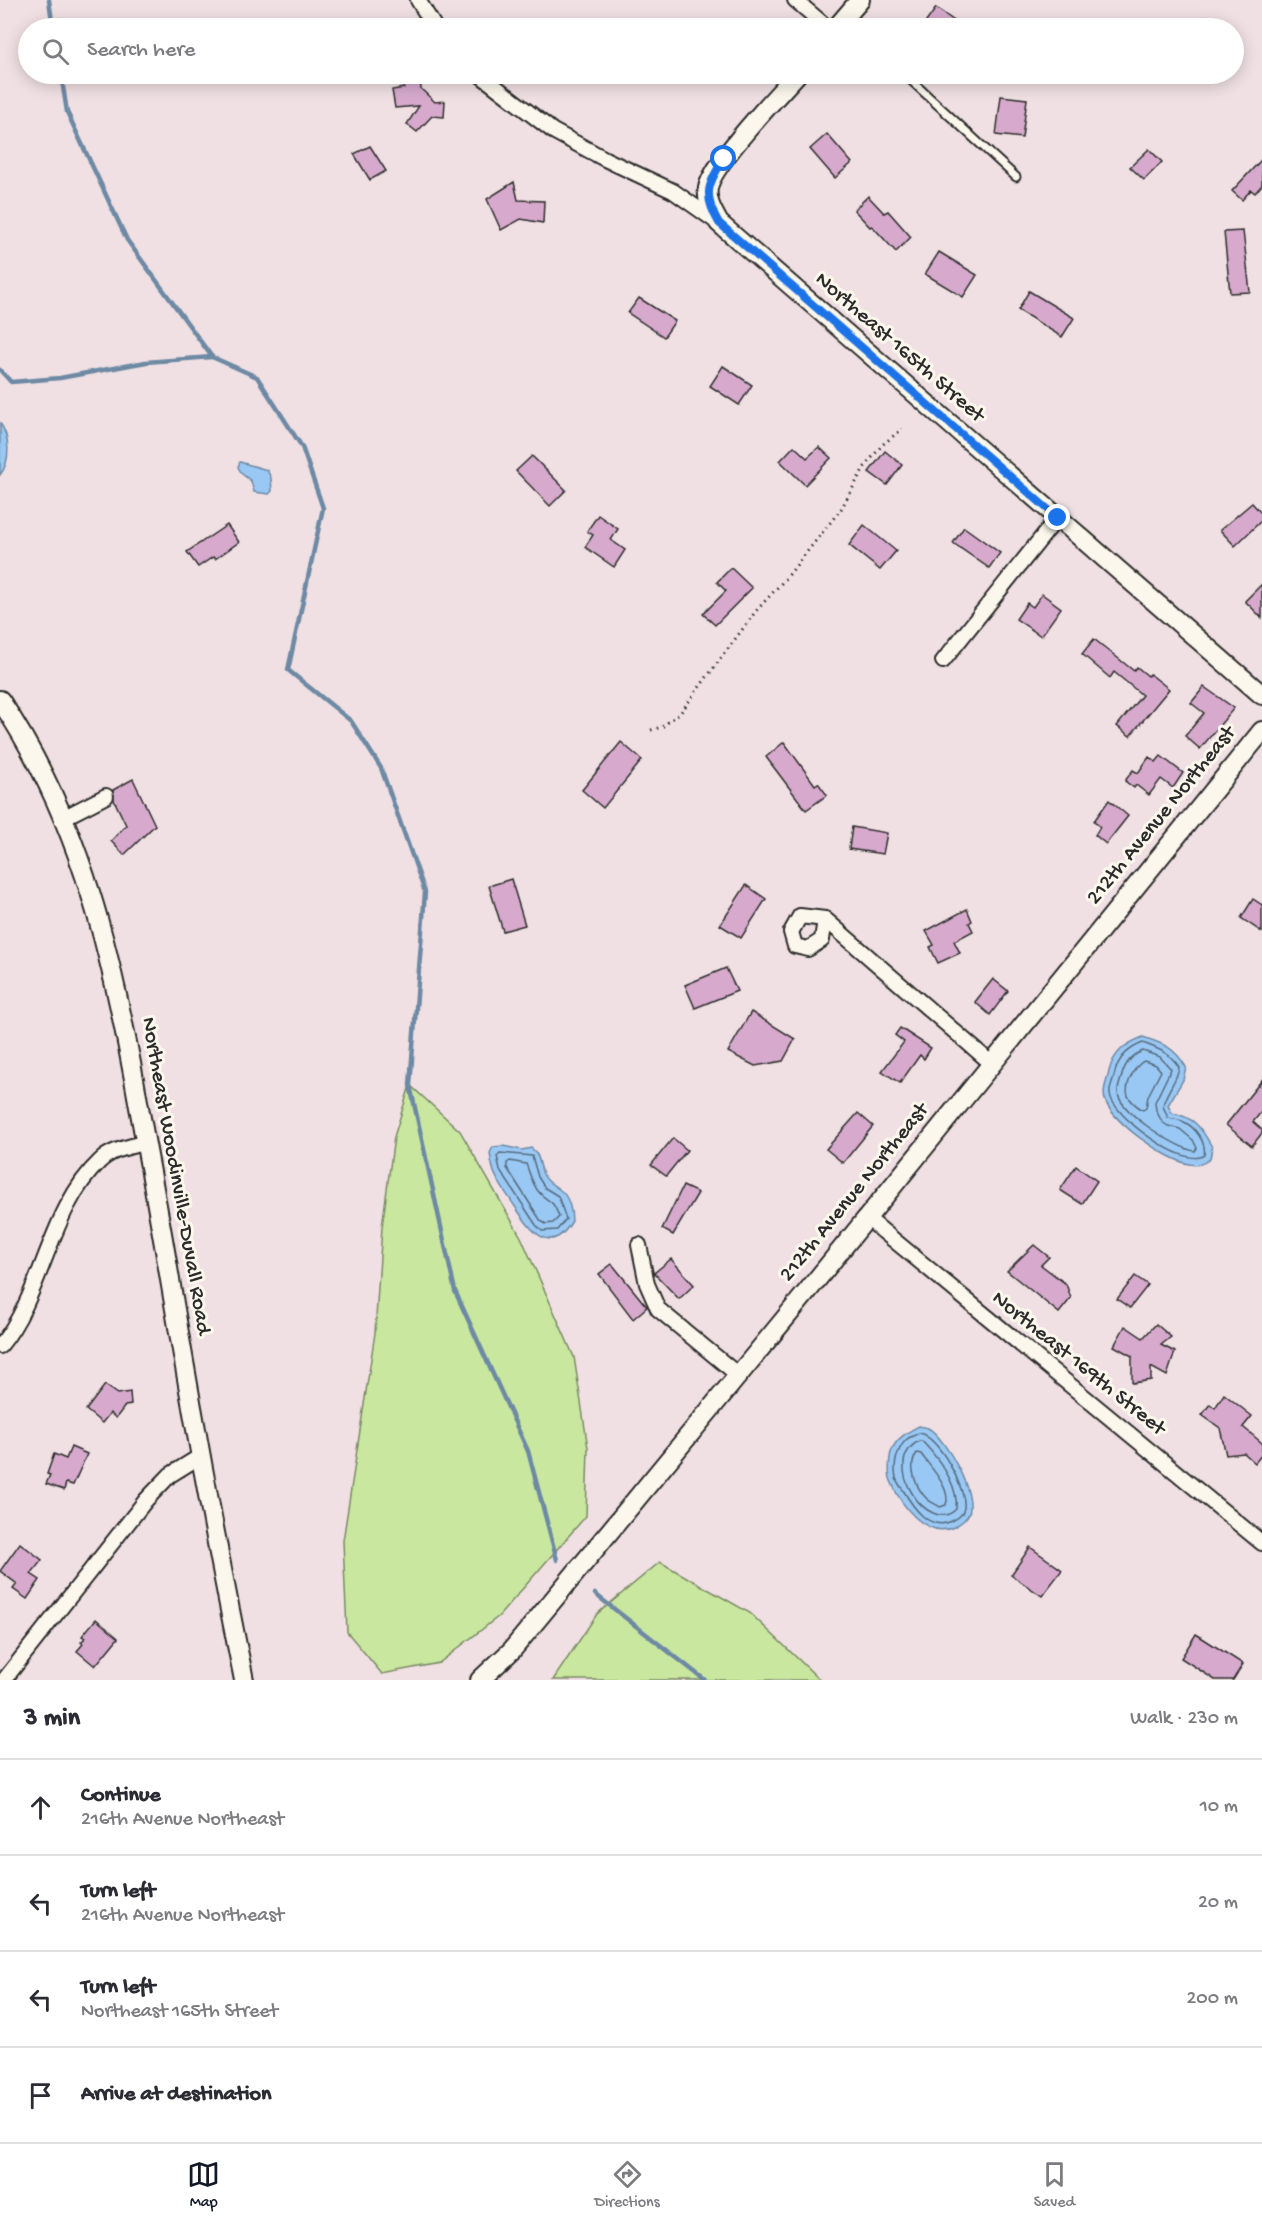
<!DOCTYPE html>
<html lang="en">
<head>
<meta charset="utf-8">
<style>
	:root { --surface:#fff; --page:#f7f7f7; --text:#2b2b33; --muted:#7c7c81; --line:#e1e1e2; --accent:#111827 }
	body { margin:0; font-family:"Gochi Hand",sans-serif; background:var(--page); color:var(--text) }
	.stop { position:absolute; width:18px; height:18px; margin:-14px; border:4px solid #1a73e8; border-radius:50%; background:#fff }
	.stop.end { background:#1a73e8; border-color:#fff; box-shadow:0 2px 6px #0008 }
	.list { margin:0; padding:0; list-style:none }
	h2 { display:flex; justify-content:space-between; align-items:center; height:78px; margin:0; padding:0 24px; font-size:26px }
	h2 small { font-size:20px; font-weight:400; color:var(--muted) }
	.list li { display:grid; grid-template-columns:39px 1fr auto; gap:18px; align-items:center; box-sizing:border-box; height:96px; padding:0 24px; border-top:2px solid var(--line) }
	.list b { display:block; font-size:22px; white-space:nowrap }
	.list p { margin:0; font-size:20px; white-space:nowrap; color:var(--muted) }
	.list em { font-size:20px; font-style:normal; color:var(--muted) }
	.icon { flex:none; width:33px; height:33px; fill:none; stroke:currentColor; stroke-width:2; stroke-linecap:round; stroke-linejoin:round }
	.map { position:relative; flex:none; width:1262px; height:1680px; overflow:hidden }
	.search { position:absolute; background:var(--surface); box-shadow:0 3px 15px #0003; left:18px; right:18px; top:18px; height:66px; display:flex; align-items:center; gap:15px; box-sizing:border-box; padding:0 21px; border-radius:33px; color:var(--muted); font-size:22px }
	.sheet { height:462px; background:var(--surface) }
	nav { display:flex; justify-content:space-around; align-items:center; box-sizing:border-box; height:84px; border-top:2px solid var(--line); background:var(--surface); font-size:16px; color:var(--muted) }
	nav a { display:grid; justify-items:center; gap:3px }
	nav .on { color:var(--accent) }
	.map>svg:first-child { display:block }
</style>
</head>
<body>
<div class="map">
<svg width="1262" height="1680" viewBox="0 0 1262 1680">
	<rect width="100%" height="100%" fill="#f0e0e3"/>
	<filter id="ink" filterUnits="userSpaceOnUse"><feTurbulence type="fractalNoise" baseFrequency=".0167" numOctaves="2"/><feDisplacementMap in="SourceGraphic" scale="12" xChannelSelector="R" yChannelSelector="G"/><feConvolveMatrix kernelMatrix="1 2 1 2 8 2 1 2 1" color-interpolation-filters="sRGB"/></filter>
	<g filter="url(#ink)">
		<!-- green -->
		<g fill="#c9e79f" stroke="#7a8965" stroke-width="1.5">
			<path d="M410,1085l50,46 61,106 53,120 14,91 -2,68 -87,100 -60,47 -57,11 -35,-42 -4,-91 32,-208 7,-106 12,-90z"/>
			<path d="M660,1562l90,51 70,67h-267l44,-66z"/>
		</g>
		<!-- water -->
		<g fill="#99c8f4" stroke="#6d89a4" stroke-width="1.5">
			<path d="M0,423c10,14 11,38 0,52z"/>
			<path d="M240,462l27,8 4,8 1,13 -3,3 -15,-2 -3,-11 -9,-7 -4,-7z"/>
			<path d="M1143,1037c21,7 31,10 43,30l-3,13 -15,25 4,8c22,4 29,14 40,34l-2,12c-7,5 -12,7 -21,5 -22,-4 -86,-46 -85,-71 0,-7 4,-15 5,-22 5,-19 16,-27 34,-34z"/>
			<path d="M503,1146l19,4 9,-2c9,6 8,16 12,26 4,9 10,10 17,16 9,6 12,21 12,31 -23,39 -43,6 -58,-16 -7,-11 -16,-22 -20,-33 -2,-6 -3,-13 -4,-19l3,-6z"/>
			<path d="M919,1426c3,1 6,1 9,2 17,9 51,69 40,87 -3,6 -9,9 -14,12 -28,13 -54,-23 -63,-46 -3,-6 -2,-25 1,-31 4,-12 16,-18 27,-24z"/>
		</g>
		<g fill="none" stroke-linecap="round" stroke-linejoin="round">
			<!-- shore -->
			<g stroke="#576a7b" stroke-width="1.5">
				<path d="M1143,1043c16,6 27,10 36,24 -2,15 -14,25 -16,39l5,12c5,1 11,1 16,4 11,5 23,21 20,33 -18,15 -92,-39 -94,-61 -1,-6 4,-16 5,-22 4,-15 14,-24 28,-29z"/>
				<path d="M1143,1051l17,6 11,12 -16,33 1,8 6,12 6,4 12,3 13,11 4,8 -2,3c-16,-1 -76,-39 -77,-58 -1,-5 3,-13 4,-18 3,-11 10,-20 21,-24z"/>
				<path d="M1144,1061l12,4 5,6 -13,25 -2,12 -3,2c-5,-3 -12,-9 -15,-14 -4,-10 7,-31 16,-35z"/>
				<path d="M500,1153l32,3 6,21 7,11 13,8 8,23 -9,11 -15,1 -6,-6 -36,-55 -3,-14z"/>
				<path d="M510,1161l16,3c4,10 6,19 12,27 10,13 14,5 21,26l-6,6 -7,1 -5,-3 -34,-53v-5z"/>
				<path d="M919,1433c19,3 48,56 45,75 -1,7 -6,10 -12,13 -23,11 -39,-14 -49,-31 -2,-3 -6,-8 -7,-12 -3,-12 1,-30 11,-39 3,-2 8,-4 12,-6z"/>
				<path d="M919,1441h3c16,17 37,44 34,68 -26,28 -78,-46 -37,-68z"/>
				<path d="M917,1453l4,1c9,13 31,35 25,51l-6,2c-4,-3 -10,-5 -13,-8 -11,-11 -20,-33 -10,-46z"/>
			</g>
			<!-- stream -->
			<g stroke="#6d89a4" stroke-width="4.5">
				<path d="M49,0l4,28"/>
				<path d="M61,74l6,38 60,128 85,117 45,20 45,70 21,61 -35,162 63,51 30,47 44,124 -15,193 45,206 73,160 29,109"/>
				<path d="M0,370l11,12 49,-4 86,-16 66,-5"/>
				<path d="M595,1594l110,86"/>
			</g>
		</g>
		<!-- building -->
		<g fill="#d7aacd" stroke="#2b2b2b" stroke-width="1.5">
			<path d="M936,8l28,20h-29l-9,-6z"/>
			<path d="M420,77l1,12 14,13 10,-1 -1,16 -12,-1 -15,16 -10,-8 12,-18 -24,2 -3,-18 12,-2 1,-8z"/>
			<path d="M1001,96l26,3 -5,39 -26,-3z"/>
			<path d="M827,134l25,29 -17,15 -25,-29z"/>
			<path d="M370,146l16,25 -16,9 -16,-26z"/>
			<path d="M1149,149l13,13 -18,18 -14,-13z"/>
			<path d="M1262,159v26l-7,8 -4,-3 -9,10 -10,-9z"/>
			<path d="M514,182l4,18 26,1 -1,22 -22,-4 -20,11 -14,-31z"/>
			<path d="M868,196l16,17 4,-2 23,26 -15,15 -24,-26 -2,1 -16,-17z"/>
			<path d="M1243,231l7,61 -20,1 -6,-61z"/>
			<path d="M939,252l38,23 -14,22 -38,-23z"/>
			<path d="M1029,291l45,27 -12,19 -44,-27z"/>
			<path d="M639,298l36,23 -11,16 -36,-24z"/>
			<path d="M723,366l29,19 -13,20 -29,-19z"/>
			<path d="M794,446l13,12 12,-11 12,11 -26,27 -25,-24z"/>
			<path d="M885,451l17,14 -15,20 -18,-13z"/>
			<path d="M532,456l34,34 -16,16 -34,-35z"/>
			<path d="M1252,503l10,11v6l-27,26 -15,-16z"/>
			<path d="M598,515l20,14 -7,11 14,10 -11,17 -29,-20 8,-12 -6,-4z"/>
			<path d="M227,525l12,17 -24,17 -2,-2 -15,10 -11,-15z"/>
			<path d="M864,525l32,26 -16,19 -31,-25z"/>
			<path d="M964,527l36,26 -11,15 -36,-25z"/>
			<path d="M731,568l21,20 -37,37 -12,-11 23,-23 -9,-9z"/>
			<path d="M1262,584v34l-17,-17z"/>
			<path d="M1042,594l19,14 -20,28 -25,-17 11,-16 6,4z"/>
			<path d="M1094,639l40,32 3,-4 11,9 2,-2 19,15 -39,47 -13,-10 25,-31 -28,-23 -4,6 -28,-24z"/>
			<path d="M1204,687l30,21 -34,41 -15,-13 19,-23 -13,-10z"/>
			<path d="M621,742l21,18 -39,48 -21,-18z"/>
			<path d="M784,742l31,43 3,-2 9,12 -21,15 -40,-53z"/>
			<path d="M1161,756l22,17 -10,15 -12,-9 -12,16 -13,-10 -2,3 -9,-7 8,-11 5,3 11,-16 7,5z"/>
			<path d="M133,779l22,46 -31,30 -13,-14 15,-16 -12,-25 -1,-10z"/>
			<path d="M1109,800l19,16 -22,28 -11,-9 5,-8 -6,-6z"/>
			<path d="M852,827l35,6 -4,21 -34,-5z"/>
			<path d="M511,879l14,46 -22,6 -14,-45z"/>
			<path d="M746,885l20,14 -25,39 -21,-13z"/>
			<path d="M1253,899l9,6v27l-21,-14z"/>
			<path d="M967,909l5,12 -3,2 4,8 -19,10 6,12 -22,10 -8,-16 4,-2 -8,-14z"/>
			<path d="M726,968l11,23 -42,17 -10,-23z"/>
			<path d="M993,979l15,12 -18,24 -15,-13z"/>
			<path d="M751,1012l44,27 -12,22 -28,5 -27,-14z"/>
			<path d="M900,1028l31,20 -7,11 -4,-4 -20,28 -18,-12 22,-29 -9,-7z"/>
			<path d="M1262,1080v31l-9,11 9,8v3l-10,13 -26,-21z"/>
			<path d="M858,1113l15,13 -30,37 -17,-14z"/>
			<path d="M673,1138l14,12 -21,26 -15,-11z"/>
			<path d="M1076,1166l21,15 -15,23 -22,-14z"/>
			<path d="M683,1186l15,7 -25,42 -11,-6z"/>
			<path d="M1034,1245l15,12 -8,8 25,19 5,14 -12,15 -52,-42z"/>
			<path d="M671,1259l23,26 -15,14 -25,-26z"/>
			<path d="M612,1264l35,43 -14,12 -34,-45z"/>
			<path d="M1135,1276l13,9 -18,23 -13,-9z"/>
			<path d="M1156,1324l15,13 -10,8 14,7 -8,24 -16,-9v13l-19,3v-27l-18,-10 11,-20 18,12z"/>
			<path d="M105,1385l13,9 12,-2 1,13 -6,1 -9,12 -6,-5 -8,10 -16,-13z"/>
			<path d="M1224,1394l28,22 -9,11 19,16v11l-7,9 -11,-10 -18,2 -6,-27 -18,-13 8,-11 5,4z"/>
			<path d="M71,1447l16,7 -14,31 -7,-2 -2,7 -18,-6 4,-9 -3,-1 7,-20 12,5z"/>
			<path d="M20,1543l22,17 -11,14 9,6 -13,19 -14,-10 4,-5 -17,-13z"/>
			<path d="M1030,1547l32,23 -20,26 -31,-21z"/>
			<path d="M96,1619l22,19 -23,28 -18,-15 6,-7 -2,-2 4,-4 -3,-2z"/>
			<path d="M1196,1634l47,30 -10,16h-18l-34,-22z"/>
		</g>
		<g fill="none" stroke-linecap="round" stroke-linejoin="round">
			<defs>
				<g id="lane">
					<path d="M844,18l11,10"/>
					<path d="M904,74l112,103"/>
				</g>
				<g id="street">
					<path d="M418,0l17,28"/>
					<path d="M795,0l33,28"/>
					<path d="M479,74l74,57 52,28 68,32 44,31"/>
					<path d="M943,661l115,-144"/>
					<path d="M63,818l43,-22"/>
					<path d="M825,919l-3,21 -14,9 -13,-3 -4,-14 9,-16 25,3 166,144"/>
					<path d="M867,1218l395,325"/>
					<path d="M639,1245l8,39 11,25 80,66"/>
					<path d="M0,1346c44,-53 49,-137 100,-185 12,-12 30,-14 46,-19"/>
					<path d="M4,1680l142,-180 24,-25 29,-18"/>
				</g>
				<g id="secondary">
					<path d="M836,28l24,-28"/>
					<path d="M797,74c-19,21 -85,90 -89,114 -2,13 5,24 11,35l543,472"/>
					<path d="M0,700c83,123 114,264 139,407 10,54 20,108 29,161 23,138 48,275 76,412"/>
					<path d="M480,1680l32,-30 294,-357 456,-562"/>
				</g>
			</defs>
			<!-- lane casing -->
			<use href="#lane" stroke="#2b2b2b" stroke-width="11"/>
			<!-- street casing -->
			<use href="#street" stroke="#2b2b2b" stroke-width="18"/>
			<!-- secondary casing -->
			<use href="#secondary" stroke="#2b2b2b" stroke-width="22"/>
			<!-- path -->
			<path stroke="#2b2b2b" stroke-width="3" stroke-dasharray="1.5 4.5" stroke-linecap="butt" d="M651,730l11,-3 19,-15 75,-101 31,-34 54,-68 23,-41 18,-23 20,-16"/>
			<!-- lane -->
			<use href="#lane" stroke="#fbf7ec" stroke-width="7"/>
			<!-- street -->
			<use href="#street" stroke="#fbf7ec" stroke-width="14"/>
			<!-- secondary -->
			<use href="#secondary" stroke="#fbf7ec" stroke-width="18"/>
		</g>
	</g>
	<g fill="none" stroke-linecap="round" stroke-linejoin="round" filter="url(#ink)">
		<!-- route -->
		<path stroke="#1a73e8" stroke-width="8" d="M724,159c-17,25 -21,37 -5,64l339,295"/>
	</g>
	<g text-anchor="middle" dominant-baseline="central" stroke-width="6" stroke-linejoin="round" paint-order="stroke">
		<!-- street labels -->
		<g font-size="22" fill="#2b2b2b" stroke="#fbf7ec">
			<text transform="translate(899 348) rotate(41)">Northeast 165th Street</text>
			<text transform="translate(1162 816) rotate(-51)">212th Avenue Northeast</text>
			<text transform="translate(175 1176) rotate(80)">Northeast Woodinville-Duvall Road</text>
			<text transform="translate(855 1193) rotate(-51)">212th Avenue Northeast</text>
			<text transform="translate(1078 1364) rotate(39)">Northeast 169th Street</text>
		</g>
	</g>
</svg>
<div class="stop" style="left:724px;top:159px"></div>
<div class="stop end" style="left:1058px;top:518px"></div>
<div class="search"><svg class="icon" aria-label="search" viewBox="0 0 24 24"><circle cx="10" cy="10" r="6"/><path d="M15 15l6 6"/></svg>Search here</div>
</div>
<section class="sheet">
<h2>3 min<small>Walk · 230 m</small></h2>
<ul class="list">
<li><svg class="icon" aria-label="ahead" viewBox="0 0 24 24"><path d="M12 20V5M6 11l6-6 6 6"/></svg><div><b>Continue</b><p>216th Avenue Northeast</p></div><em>10 m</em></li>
<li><svg class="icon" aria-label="left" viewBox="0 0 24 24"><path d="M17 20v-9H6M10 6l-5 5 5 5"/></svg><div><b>Turn left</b><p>216th Avenue Northeast</p></div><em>20 m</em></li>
<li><svg class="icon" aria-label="left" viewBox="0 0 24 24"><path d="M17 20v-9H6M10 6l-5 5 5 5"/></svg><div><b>Turn left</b><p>Northeast 165th Street</p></div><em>200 m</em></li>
<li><svg class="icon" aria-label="arrive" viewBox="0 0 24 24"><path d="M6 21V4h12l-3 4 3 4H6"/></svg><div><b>Arrive at destination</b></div></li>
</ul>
</section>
<nav>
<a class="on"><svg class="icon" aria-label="map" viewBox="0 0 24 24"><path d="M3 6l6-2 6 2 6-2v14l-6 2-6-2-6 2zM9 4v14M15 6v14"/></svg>Map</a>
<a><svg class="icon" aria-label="directions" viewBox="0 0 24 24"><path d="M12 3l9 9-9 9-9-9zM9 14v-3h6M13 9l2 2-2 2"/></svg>Directions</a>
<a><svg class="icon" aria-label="saved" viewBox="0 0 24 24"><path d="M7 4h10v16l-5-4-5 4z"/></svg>Saved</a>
</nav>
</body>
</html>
